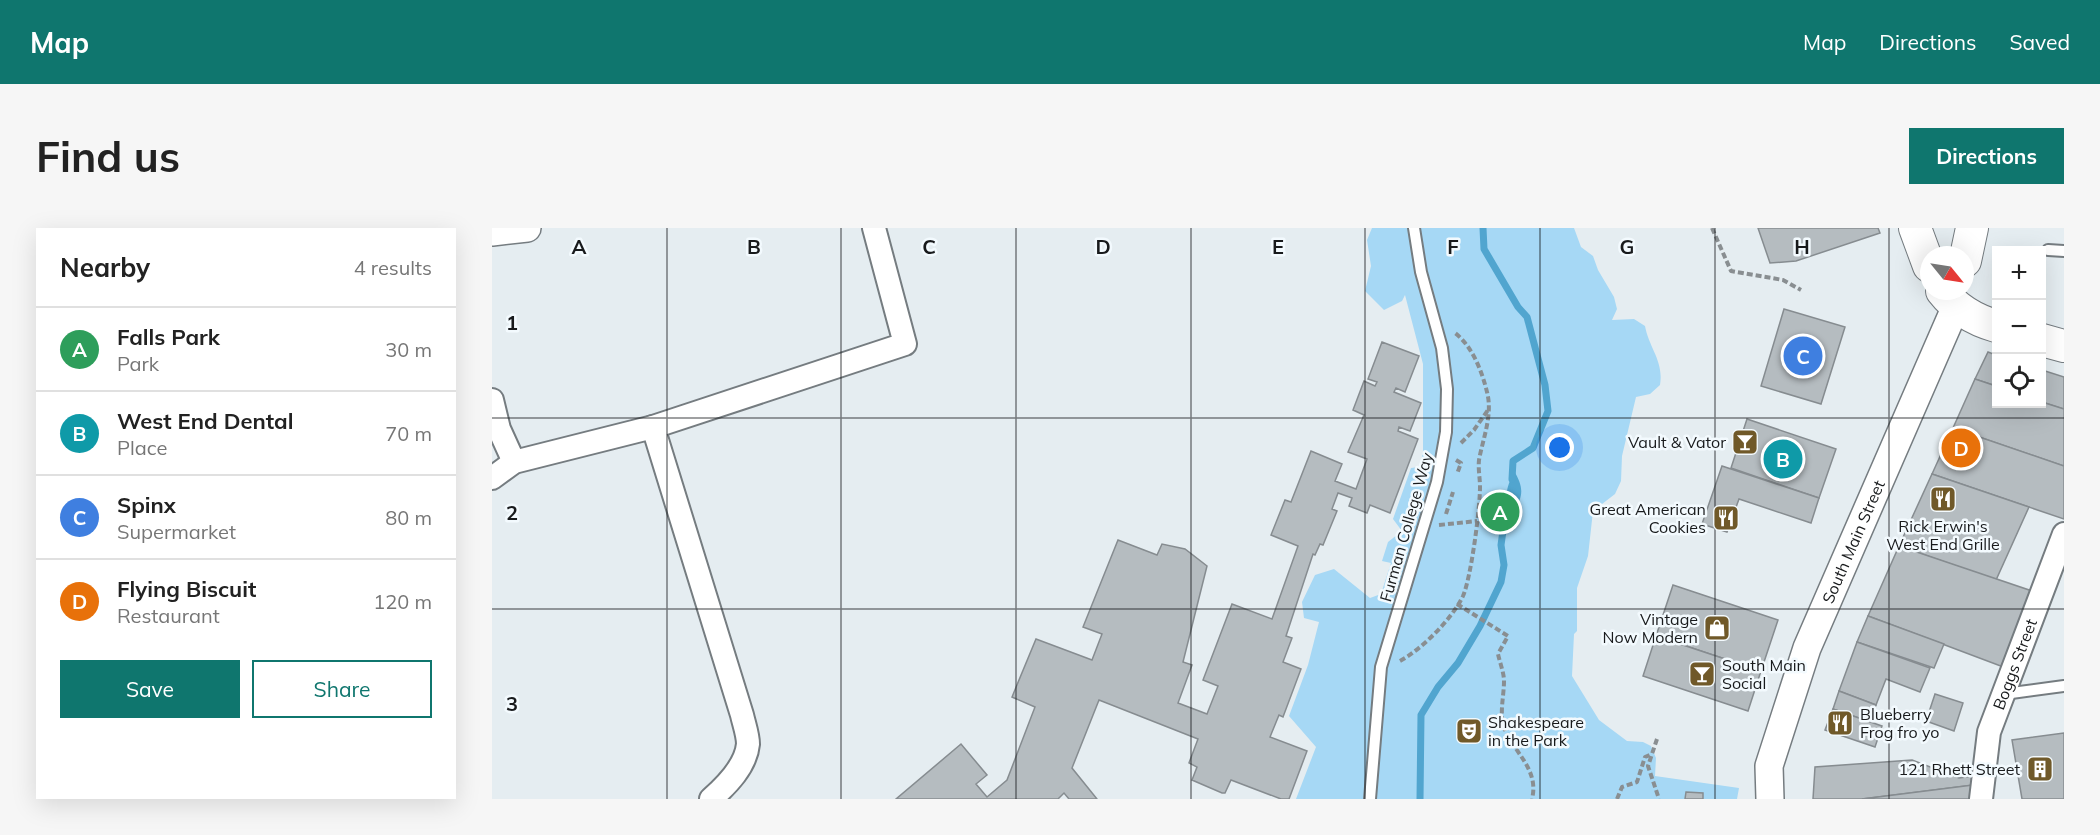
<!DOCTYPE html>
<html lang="en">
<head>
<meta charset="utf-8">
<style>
	:root { --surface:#fff; --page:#f6f6f6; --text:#222; --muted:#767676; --line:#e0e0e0; --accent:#0f766e }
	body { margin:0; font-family:Mulish,sans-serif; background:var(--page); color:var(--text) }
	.controls { position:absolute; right:18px; top:18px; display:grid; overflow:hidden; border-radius:0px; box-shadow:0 6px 24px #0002 }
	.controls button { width:54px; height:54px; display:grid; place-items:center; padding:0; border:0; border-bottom:2px solid var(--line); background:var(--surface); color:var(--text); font:30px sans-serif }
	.compass { position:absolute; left:1428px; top:18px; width:54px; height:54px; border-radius:50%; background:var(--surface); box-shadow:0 6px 24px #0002; rotate:120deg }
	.you { position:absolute; left:1068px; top:220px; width:21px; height:21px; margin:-15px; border:4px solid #fff; border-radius:50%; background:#1a73e8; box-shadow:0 0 0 9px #1a73e833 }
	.badge { display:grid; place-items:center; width:39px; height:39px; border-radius:50%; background:var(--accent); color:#fff; font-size:20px; font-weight:700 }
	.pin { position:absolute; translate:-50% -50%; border:3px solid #fff; box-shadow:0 2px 6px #0006 }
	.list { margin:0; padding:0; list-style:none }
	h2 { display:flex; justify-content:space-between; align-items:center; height:78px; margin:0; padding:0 24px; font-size:26px }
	h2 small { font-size:20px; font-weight:400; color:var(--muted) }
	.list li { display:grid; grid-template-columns:39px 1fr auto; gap:18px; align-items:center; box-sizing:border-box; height:84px; padding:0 24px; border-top:2px solid var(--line) }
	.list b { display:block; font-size:22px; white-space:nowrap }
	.list p { margin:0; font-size:20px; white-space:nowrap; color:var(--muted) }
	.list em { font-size:20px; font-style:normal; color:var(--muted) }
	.actions { display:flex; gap:12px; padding:18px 24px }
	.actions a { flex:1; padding:14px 0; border:2px solid var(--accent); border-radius:0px; text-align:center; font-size:21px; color:var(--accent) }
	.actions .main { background:var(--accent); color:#fff }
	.icon { flex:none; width:33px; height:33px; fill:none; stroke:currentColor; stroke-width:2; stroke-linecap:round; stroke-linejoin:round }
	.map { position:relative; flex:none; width:1572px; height:571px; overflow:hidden; border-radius:0px }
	header { display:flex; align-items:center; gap:36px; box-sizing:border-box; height:84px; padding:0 30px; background:var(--accent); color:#fff }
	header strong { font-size:28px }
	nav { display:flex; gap:33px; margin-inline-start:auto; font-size:21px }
	.intro { display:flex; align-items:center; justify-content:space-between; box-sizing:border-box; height:144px; padding:0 36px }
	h1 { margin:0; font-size:42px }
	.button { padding:15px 27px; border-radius:0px; background:var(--accent); color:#fff; font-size:21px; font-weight:700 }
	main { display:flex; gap:36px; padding:0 36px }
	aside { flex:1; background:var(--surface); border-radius:0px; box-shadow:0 6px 24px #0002 }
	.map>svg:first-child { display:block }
</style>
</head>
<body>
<header>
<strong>Map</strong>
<nav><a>Map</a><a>Directions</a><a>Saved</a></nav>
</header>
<div class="intro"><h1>Find us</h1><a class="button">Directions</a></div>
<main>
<aside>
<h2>Nearby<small>4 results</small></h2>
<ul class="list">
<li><span class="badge" style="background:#2e9e5b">A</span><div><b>Falls Park</b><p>Park</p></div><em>30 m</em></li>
<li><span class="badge" style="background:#0f9aa8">B</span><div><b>West End Dental</b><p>Place</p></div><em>70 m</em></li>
<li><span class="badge" style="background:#3f7fe0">C</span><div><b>Spinx</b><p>Supermarket</p></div><em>80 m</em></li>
<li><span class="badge" style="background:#e8710a">D</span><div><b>Flying Biscuit</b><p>Restaurant</p></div><em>120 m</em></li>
</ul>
<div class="actions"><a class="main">Save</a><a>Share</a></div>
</aside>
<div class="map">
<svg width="1572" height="571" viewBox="0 0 1572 571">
	<rect width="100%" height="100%" fill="#e5edf1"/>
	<!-- green -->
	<path fill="#a6d8f5" d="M880,0h202l7,19 12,9 5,14 16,27 3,12 -5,11 22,-1 11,7c4,22 19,35 15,59l-10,9 -14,3 -14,59 -1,25 -6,13 -22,17 -5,45 -11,32v43l-3,3 -2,42 27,44 28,21 16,1 8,4 5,12 -1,18 84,12 -2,11h-441l20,-52 -27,-31 19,-51 11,-43 -15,-4 -2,-16 13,-27 19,-6 36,29 11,-4 10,-31 -9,-2 6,-19 14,-11 -9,-12 18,-51 8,-1 4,-14v-89l-18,-69 -3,6 -18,9 -19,-19 6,-25 -4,-26z"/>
	<!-- water -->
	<path fill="#51a5cf" d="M1022,243c10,16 10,27 -2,41 -9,-16 -5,-25 2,-41z"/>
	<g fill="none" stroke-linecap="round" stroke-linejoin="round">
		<!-- stream -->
		<g stroke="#51a5cf" stroke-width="7">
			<path d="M991,0l1,21 34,58 9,10 18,68 3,26 -15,37 -20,13 -1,18"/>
			<path d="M928,571l1,-84 17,-28 20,-24 22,-37 21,-44 3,-17 -3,-20 7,-49"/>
		</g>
	</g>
	<!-- building -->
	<g fill="#b5bcc0" stroke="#868c90" stroke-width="1.5">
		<path d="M1266,0h120l2,5 -84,28 -26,2z"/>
		<path d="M1292,81l61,18 -24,77 -60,-18z"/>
		<path d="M890,114l37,14 -14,36 -9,-4 -2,4 27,11 -11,28 -11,-4 -1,4 20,8 -28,74 -20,-8 -3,8 -18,-7 3,-8 -14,-5 -6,16 5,2 -14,34 -3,-1 -5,11 -2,-1 -27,82 6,2 -9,24 18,7 -18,48 -4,-2 -9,22 37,14 -18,48h-8l-50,-19 -6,13h-3l-30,-13 5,-13 -8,-4 9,-24 -99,-39 -27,68 25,31h-28l-5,-6 -6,6h-162l65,-55 26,31 -11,9 11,13 20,-17 28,-73 -23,-10 24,-58 56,21 10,-26 -19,-7 35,-87 39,15 5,-11 23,5 22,17 -24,96 9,3 -14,38 29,11 11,-28 -15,-6 29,-76 40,15 26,-73 -27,-11 14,-35 6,2 20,-51 31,13 -7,17 21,8 11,-30 -19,-7 16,-37 -11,-5 11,-29 11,5 2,-4 -9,-3z"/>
		<path d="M1496,124l8,3v31l-21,-7z"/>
		<path d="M1550,142l22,7v32l-22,-7z"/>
		<path d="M1483,151l21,7v18l46,-2 22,7v57l-111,-38z"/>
		<path d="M1255,191l89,30 -17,49 -88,-30z"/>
		<path d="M1461,200l111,38v53l-132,-45z"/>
		<path d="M1230,238l97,32 -8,25 -72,-24 -12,33 -25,-8z"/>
		<path d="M1440,246l97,33 -33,73 -97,-34z"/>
		<path d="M1407,318l136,46 -29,76 -138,-52z"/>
		<path d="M1181,357l105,35 -17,51 -105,-35z"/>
		<path d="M1376,388l76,28 -10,24 -77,-26z"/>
		<path d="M1164,408l105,35 -13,40 -105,-35z"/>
		<path d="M1365,414l73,26 -10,24 -34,-13 -10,26 -37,-14z"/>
		<path d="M1347,463l37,14 -6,17 -37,-13z"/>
		<path d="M1443,466l28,9 -9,28 -28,-10z"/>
		<path d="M1341,481l49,17 -7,21 -50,-17z"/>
		<path d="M1572,505v66h-42l-10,-59z"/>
		<path d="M1420,532l47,18 14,-2v9l-111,14h-49l2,-32z"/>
		<path d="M1481,557v14h-111z"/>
		<path d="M1194,564l17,1v6h-18z"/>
	</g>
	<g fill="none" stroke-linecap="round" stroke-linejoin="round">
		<defs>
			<g id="service">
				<path d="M1556,22l16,1"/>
				<path d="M1512,466l60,-8"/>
				<path d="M878,571l11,-132 56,-185 9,-50 1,-43 -5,-41 -21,-76 -7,-44"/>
			</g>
			<g id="minor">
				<path d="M0,172l7,29 15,33"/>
				<path d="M161,199l89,288c2,9 6,20 6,29 -2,22 -21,41 -37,55"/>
				<path d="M0,250l22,-16 139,-35 252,-83 -31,-116"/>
				<path id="s1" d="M1489,571l8,-67 75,-198"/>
			</g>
			<g id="tertiary">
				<path d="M0,4l35,-4"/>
				<path id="s2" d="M1278,571l-1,-33 38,-118 149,-342"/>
			</g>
			<g id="secondary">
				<path d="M1423,0l14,38"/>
				<path d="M1473,33l7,-33"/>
				<path d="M1450,63c14,18 33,29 54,35"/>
				<path d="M1550,112l22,6"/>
			</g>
		</defs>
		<!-- service casing -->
		<use href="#service" stroke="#757c80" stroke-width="14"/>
		<!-- minor casing -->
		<use href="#minor" stroke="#757c80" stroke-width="26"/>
		<!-- tertiary casing -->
		<use href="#tertiary" stroke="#757c80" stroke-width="30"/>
		<!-- secondary casing -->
		<use href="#secondary" stroke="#757c80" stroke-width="34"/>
		<!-- path -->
		<g stroke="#898e91" stroke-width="4" stroke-dasharray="6 3" stroke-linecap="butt">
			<path d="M1220,0l19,43 52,9 18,10"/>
			<path d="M969,215l13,-13 14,-20"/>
			<path d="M964,232l5,3 -4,11"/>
			<path d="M954,286l7,-22"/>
			<path d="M947,297l38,-4"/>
			<path d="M965,376l51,32 -10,18c2,9 6,19 6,27 0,17 -6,36 2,51 11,23 33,39 26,67"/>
			<path d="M908,433c22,-12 52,-42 63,-65 8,-18 17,-87 17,-109 0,-9 -2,-18 -1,-27 4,-22 14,-45 8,-68 -5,-21 -15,-46 -32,-59"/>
			<path d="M1165,511l-9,27 11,33"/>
			<path d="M1125,571l5,-12 15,-5 8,-25 7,-3"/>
		</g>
		<!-- service -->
		<use href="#service" stroke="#fff" stroke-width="10"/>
		<!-- minor -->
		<use href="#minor" stroke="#fff" stroke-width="22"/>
		<!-- tertiary -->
		<use href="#tertiary" stroke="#fff" stroke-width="27"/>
		<!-- secondary -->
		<use href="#secondary" stroke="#fff" stroke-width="32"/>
	</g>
	<!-- grid -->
	<path fill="none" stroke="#181a1c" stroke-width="1.5" stroke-opacity="0.55" d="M175,0v571M349,0v571M524,0v571M699,0v571M873,0v571M1048,0v571M1223,0v571M1397,0v571M0,190h1572M0,381h1572"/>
	<!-- icons -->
	<defs>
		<symbol id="bar-square" viewBox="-11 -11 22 22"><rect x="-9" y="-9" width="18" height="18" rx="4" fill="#705929" stroke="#f3fafe"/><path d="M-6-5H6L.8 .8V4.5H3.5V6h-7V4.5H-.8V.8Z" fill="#fff"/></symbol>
		<symbol id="restaurant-square" viewBox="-11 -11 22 22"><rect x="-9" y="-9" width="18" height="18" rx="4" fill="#705929" stroke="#f3fafe"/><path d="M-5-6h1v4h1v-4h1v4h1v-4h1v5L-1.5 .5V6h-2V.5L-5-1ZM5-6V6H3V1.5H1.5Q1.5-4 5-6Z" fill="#fff"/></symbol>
		<symbol id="shop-square" viewBox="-11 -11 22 22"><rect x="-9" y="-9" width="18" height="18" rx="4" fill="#705929" stroke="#f3fafe"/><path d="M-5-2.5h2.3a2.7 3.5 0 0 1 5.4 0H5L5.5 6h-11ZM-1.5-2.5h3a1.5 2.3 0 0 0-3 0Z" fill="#fff"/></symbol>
		<symbol id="theatre-square" viewBox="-11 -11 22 22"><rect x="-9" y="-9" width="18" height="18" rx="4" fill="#705929" stroke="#f3fafe"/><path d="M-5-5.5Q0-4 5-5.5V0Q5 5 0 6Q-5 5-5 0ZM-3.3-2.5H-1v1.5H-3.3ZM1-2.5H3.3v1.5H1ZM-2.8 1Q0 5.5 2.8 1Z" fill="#fff"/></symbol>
		<symbol id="building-square" viewBox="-11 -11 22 22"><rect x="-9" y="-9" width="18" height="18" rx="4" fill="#705929" stroke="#f3fafe"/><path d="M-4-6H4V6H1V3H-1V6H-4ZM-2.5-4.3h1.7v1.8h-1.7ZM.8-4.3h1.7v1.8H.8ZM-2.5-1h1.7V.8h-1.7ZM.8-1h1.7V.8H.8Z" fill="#fff"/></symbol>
	</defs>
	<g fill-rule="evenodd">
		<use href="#bar-square" x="1238" y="199" width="30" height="30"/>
		<use href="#restaurant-square" x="1436" y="256" width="30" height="30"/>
		<use href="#restaurant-square" x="1219" y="275" width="30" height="30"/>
		<use href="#shop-square" x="1210" y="385" width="30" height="30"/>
		<use href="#bar-square" x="1195" y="431" width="30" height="30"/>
		<use href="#restaurant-square" x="1333" y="480" width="30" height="30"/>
		<use href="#theatre-square" x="962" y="488" width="30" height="30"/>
		<use href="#building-square" x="1533" y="526" width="30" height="30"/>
	</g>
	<g text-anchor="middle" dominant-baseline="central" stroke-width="5" stroke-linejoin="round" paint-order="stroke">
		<!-- poi labels -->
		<g font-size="16" fill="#181a1c" stroke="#f3fafe" text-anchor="end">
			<text x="1234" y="214">Vault &amp; Vator</text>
			<text x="1214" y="281">Great American<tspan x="1214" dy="18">Cookies</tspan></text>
			<text x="1451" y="298" text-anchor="middle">Rick Erwin's<tspan x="1451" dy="18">West End Grille</tspan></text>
			<text x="1206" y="391">Vintage<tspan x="1206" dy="18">Now Modern</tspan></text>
			<text x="1230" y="437" text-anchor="start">South Main<tspan x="1230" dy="18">Social</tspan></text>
			<text x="1368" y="486" text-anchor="start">Blueberry<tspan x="1368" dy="18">Frog fro yo</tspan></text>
			<text x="996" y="494" text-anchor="start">Shakespeare<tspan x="996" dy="18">in the Park</tspan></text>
			<text x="1528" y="541">121 Rhett Street</text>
		</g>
		<!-- street labels -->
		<g font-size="16" fill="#181a1c" stroke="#f3fafe">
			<text transform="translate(914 299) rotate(-74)">Furman College Way</text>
			<text stroke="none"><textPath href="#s2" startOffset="273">South Main Street</textPath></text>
			<text stroke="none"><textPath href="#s1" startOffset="140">Boggs Street</textPath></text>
		</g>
	</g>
	<g font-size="20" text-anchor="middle" font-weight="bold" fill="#181a1c" stroke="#f3fafe" stroke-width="5" stroke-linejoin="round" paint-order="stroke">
		<text x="87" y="26">A</text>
		<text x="262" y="26">B</text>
		<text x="437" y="26">C</text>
		<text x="611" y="26">D</text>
		<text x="786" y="26">E</text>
		<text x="961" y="26">F</text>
		<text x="1135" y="26">G</text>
		<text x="1310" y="26">H</text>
		<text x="20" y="102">1</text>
		<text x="20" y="292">2</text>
		<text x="20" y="483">3</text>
	</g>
</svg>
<div class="controls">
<button>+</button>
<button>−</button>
<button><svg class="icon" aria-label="locate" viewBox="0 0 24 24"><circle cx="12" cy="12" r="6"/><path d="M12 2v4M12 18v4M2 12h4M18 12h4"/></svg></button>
</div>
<svg class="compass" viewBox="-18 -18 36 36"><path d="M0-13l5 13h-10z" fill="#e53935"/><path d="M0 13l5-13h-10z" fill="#767676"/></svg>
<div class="you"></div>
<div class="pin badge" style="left:1008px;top:284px;background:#2e9e5b">A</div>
<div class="pin badge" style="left:1291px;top:231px;background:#0f9aa8">B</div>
<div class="pin badge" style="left:1311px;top:128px;background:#3f7fe0">C</div>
<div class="pin badge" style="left:1469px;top:220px;background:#e8710a">D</div>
</div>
</main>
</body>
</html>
